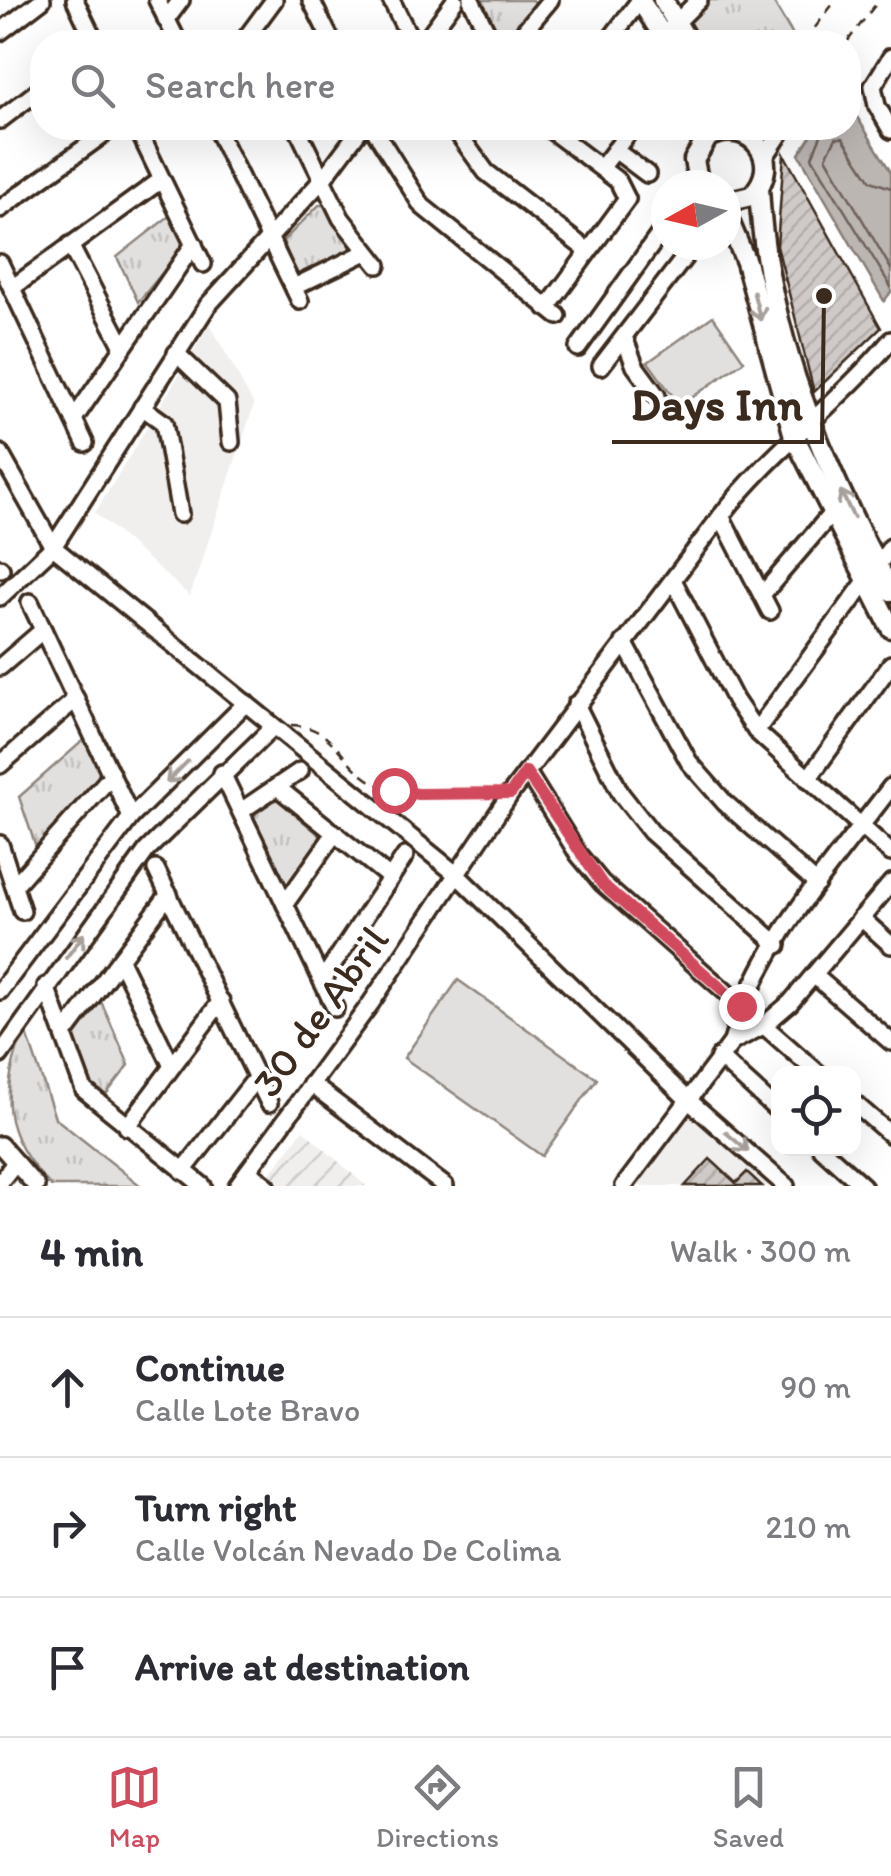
<!DOCTYPE html>
<html lang="en">
<head>
<meta charset="utf-8">
<style>
	:root { --surface:#fff; --page:#f7f7f7; --text:#2b2b33; --muted:#7c7c81; --line:#e1e1e2; --accent:#d1495b }
	body { margin:0; font-family:Itim,sans-serif; background:var(--page); color:var(--text) }
	.controls { position:absolute; right:30px; bottom:30px; display:grid; overflow:hidden; border-radius:20px; box-shadow:0 10px 40px #0002 }
	.controls button { width:90px; height:90px; display:grid; place-items:center; padding:0; border:0; border-bottom:2px solid var(--line); background:var(--surface); color:var(--text); font:50px sans-serif }
	.compass { position:absolute; left:651px; top:170px; width:90px; height:90px; border-radius:50%; background:var(--surface); box-shadow:0 10px 40px #0002; rotate:262deg }
	.stop { position:absolute; width:30px; height:30px; margin:-22px; border:8px solid #d1495b; border-radius:50%; background:#fff }
	.stop.end { background:#d1495b; border-color:#fff; box-shadow:0 2px 10px #0008 }
	.list { margin:0; padding:0; list-style:none }
	h2 { display:flex; justify-content:space-between; align-items:center; height:130px; margin:0; padding:0 40px; font-size:42px }
	h2 small { font-size:32px; font-weight:400; color:var(--muted) }
	.list li { display:grid; grid-template-columns:65px 1fr auto; gap:30px; align-items:center; box-sizing:border-box; height:140px; padding:0 40px; border-top:2px solid var(--line) }
	.list b { display:block; font-size:38px; white-space:nowrap }
	.list p { margin:0; font-size:32px; white-space:nowrap; color:var(--muted) }
	.list em { font-size:32px; font-style:normal; color:var(--muted) }
	.icon { flex:none; width:55px; height:55px; fill:none; stroke:currentColor; stroke-width:2; stroke-linecap:round; stroke-linejoin:round }
	.map { position:relative; flex:none; width:891px; height:1186px; overflow:hidden }
	.search { position:absolute; background:var(--surface); box-shadow:0 10px 40px #0002; left:30px; right:30px; top:30px; height:110px; display:flex; align-items:center; gap:25px; box-sizing:border-box; padding:0 35px; border-radius:40px; color:var(--muted); font-size:38px }
	.sheet { height:550px; background:var(--surface) }
	nav { display:flex; justify-content:space-around; align-items:center; box-sizing:border-box; height:140px; border-top:2px solid var(--line); background:var(--surface); font-size:28px; color:var(--muted) }
	nav a { display:grid; justify-items:center; gap:5px }
	nav .on { color:var(--accent) }
	.map>svg:first-child { display:block }
</style>
</head>
<body>
<div class="map">
<svg width="891" height="1186" viewBox="0 0 891 1186">
	<defs>
		<pattern id="industrial-furrows" width="10" height="10" patternUnits="userSpaceOnUse" patternTransform="scale(2.5)"><rect width="10" height="10" fill="#f1efee"/><path d="M-1 1l2-2M0 10L10 0M9 11l2-2" fill="none" stroke="#d0cdcc"/></pattern>
		<pattern id="grass-tufts" width="24" height="20" patternUnits="userSpaceOnUse" patternTransform="scale(2.5)"><rect width="24" height="20" fill="#e2e0de"/><path d="M3 7l-1-3M5 7V3M7 7l1-3M15 17l-1-3M17 17v-4M19 17l1-3" fill="none" stroke="#c3c0be"/></pattern>
		<pattern id="building-hatch" width="6" height="6" patternUnits="userSpaceOnUse" patternTransform="scale(2.5)"><rect width="6" height="6" fill="#cfcac7"/><path d="M-1 1l2-2M0 6l6-6M5 7l2-2" fill="none" stroke="#b3aeaa"/></pattern>
	</defs>
	<rect width="100%" height="100%" fill="#fff"/>
	<filter id="ink" filterUnits="userSpaceOnUse"><feTurbulence type="fractalNoise" baseFrequency=".01" numOctaves="2"/><feDisplacementMap in="SourceGraphic" scale="20" xChannelSelector="R" yChannelSelector="G"/><feConvolveMatrix kernelMatrix="1 2 1 2 8 2 1 2 1" color-interpolation-filters="sRGB"/></filter>
	<g filter="url(#ink)">
		<!-- built -->
		<g fill="#f1efee">
			<path d="M210,324l44,81 -64,191 -95,-83z"/>
			<path d="M689,1109l84,77h-138z"/>
		</g>
		<!-- industrial -->
		<path fill="url(#industrial-furrows)" d="M303,1130l63,56h-105z"/>
		<!-- grass -->
		<g fill="url(#grass-tufts)" stroke="#8e857e" stroke-width="2.5">
			<path d="M478,0h55l5,7 -28,35h-12z"/>
			<path d="M710,0h62l22,37 -4,5h-97l-8,-15z"/>
			<path d="M319,205h7l25,42 -2,6 -47,24 -6,-2 -13,-34z"/>
			<path d="M173,213l11,34 -46,55 -21,-45z"/>
			<path d="M86,738l13,26 -1,13 -62,70 -17,-50z"/>
			<path d="M277,799l46,39 -34,48 -5,-1 -31,-63 3,-9z"/>
			<path d="M101,1001l28,64 -25,32 -13,-9 -18,-49z"/>
			<path d="M25,1028l30,90 86,68h-90c-51,-52 -51,-93 -26,-158z"/>
		</g>
		<!-- garden -->
		<g fill="#e2e0de" stroke="#8e857e" stroke-width="2.5">
			<path d="M713,316l31,45 -64,45 -32,-44z"/>
			<path d="M458,980l139,99 -55,77 -138,-98z"/>
		</g>
		<!-- water -->
		<path fill="#bcb6b3" stroke="#887e77" stroke-width="2.5" d="M849,104l42,68v120l-7,9 -85,-147 17,-26h32z"/>
		<g fill="none" stroke-linecap="round" stroke-linejoin="round">
			<!-- shore -->
			<g stroke="#6f625a" stroke-width="2.5">
				<path d="M824,128l-12,29 79,130"/>
				<path d="M891,188l-20,-7 -28,-43h-7l-10,19 65,112"/>
			</g>
		</g>
		<!-- building -->
		<g fill="url(#building-hatch)" stroke="#3b2a1e" stroke-width="2.5">
			<path d="M784,154l97,174 -67,64 -37,-146z"/>
			<path d="M710,1159l26,24 11,-11 15,14h-77z"/>
		</g>
		<g fill="none" stroke-linecap="round" stroke-linejoin="round">
			<defs>
				<g id="minor">
					<path d="M75,0l20,42"/>
					<path d="M157,0l21,42"/>
					<path d="M311,0l21,42"/>
					<path d="M391,0l21,42"/>
					<path d="M471,0l21,42"/>
					<path d="M166,20l15,-20"/>
					<path d="M670,29l29,-29"/>
					<path d="M0,32l42,-32"/>
					<path d="M243,42l31,-42"/>
					<path d="M424,42l31,-42"/>
					<path d="M515,42l35,-42"/>
					<path d="M608,42l32,-42"/>
					<path d="M891,57l-18,29 4,20 14,24"/>
					<path d="M0,120l42,-32"/>
					<path d="M137,128l66,136"/>
					<path d="M216,128l84,173"/>
					<path d="M297,128l44,90 37,47"/>
					<path d="M373,128l49,78 136,110"/>
					<path d="M454,128l32,44 102,79"/>
					<path d="M678,128l19,1"/>
					<path d="M615,150l32,24"/>
					<path d="M765,157l19,-29"/>
					<path d="M602,167l30,-39"/>
					<path d="M0,209l112,-81"/>
					<path d="M70,245l52,100"/>
					<path d="M0,263l85,180"/>
					<path d="M294,287l72,-35"/>
					<path d="M12,288l149,-108"/>
					<path d="M547,308l80,-109 -9,-18 -70,-53"/>
					<path d="M624,337l11,29 22,30"/>
					<path d="M578,348l88,-123"/>
					<path d="M176,353l51,49 4,40"/>
					<path d="M601,366l93,-121"/>
					<path d="M142,407l22,16 16,91"/>
					<path d="M74,419l120,-175"/>
					<path d="M0,453l53,94 403,327 231,225 99,87"/>
					<path d="M721,516l49,95"/>
					<path d="M0,568l1,1"/>
					<path d="M673,580l62,120 21,31 135,122"/>
					<path d="M762,595l69,-81"/>
					<path d="M0,597l53,-50 155,-242 115,-126 38,-51"/>
					<path d="M30,602l101,215"/>
					<path d="M624,642l65,120 36,41 92,81"/>
					<path d="M0,667l43,-37"/>
					<path d="M576,704l45,90 30,38 127,113"/>
					<path d="M756,731l135,-184"/>
					<path d="M0,765l76,-66"/>
					<path d="M527,772l51,82 24,29 217,191"/>
					<path d="M222,773l113,235"/>
					<path d="M808,779l83,-115"/>
					<path d="M277,787l113,91"/>
					<path d="M241,811l59,-40"/>
					<path d="M0,844l22,67"/>
					<path d="M156,869l113,234"/>
					<path d="M14,886l98,-111"/>
					<path d="M285,904l50,-71"/>
					<path d="M861,918l30,27"/>
					<path d="M120,960l52,106"/>
					<path d="M815,976l76,66"/>
					<path d="M322,981l83,-125"/>
					<path d="M46,986l38,104 119,96"/>
					<path d="M0,991l131,-174 115,-114"/>
					<path d="M65,1033l104,-139"/>
					<path d="M732,1042c25,-96 100,-177 159,-255"/>
					<path d="M0,1055l147,-205 126,-123"/>
					<path d="M719,1057l59,54"/>
					<path d="M311,1084l134,102"/>
					<path d="M854,1103l37,32"/>
					<path d="M127,1127l94,-126"/>
					<path d="M0,1145l36,41"/>
					<path d="M821,1148l42,38"/>
					<path d="M183,1171l74,-94"/>
					<path d="M248,1171l19,15"/>
					<path d="M0,1182l14,-18"/>
					<path d="M237,1186l134,-183 140,-210 210,-277c50,-65 118,-113 170,-176"/>
					<path d="M624,1186l108,-144 31,-16 27,-23 101,-120"/>
				</g>
				<g id="major">
					<path d="M640,0l27,42"/>
					<path d="M663,0l25,42"/>
					<path d="M699,185l-5,-25 14,-23c42,-22 78,26 43,59l-25,6"/>
					<path d="M759,188c7,144 64,279 132,403"/>
					<path d="M726,214l20,48 48,174 97,192"/>
				</g>
			</defs>
			<!-- minor casing -->
			<use href="#minor" stroke="#3b2a1e" stroke-width="22"/>
			<!-- major casing -->
			<use href="#major" stroke="#3b2a1e" stroke-width="25"/>
			<!-- path -->
			<g stroke="#3b2a1e" stroke-width="2.5" stroke-dasharray="10 8" stroke-linecap="butt">
				<path d="M804,42l32,-42"/>
				<path d="M847,42l32,-42"/>
				<path d="M291,725c43,1 49,37 80,56 36,20 84,13 123,12"/>
			</g>
			<!-- minor -->
			<use href="#minor" stroke="#fff" stroke-width="15"/>
			<!-- major -->
			<use href="#major" stroke="#fff" stroke-width="18"/>
		</g>
		<!-- one-way arrows -->
		<defs><path id="oneway-shaft" d="M-6 0H5M1.5-3L5.5 0L1.5 3" fill="none" stroke-width="1.6" stroke-linecap="round" stroke-linejoin="round" transform="scale(2.5)"/></defs>
		<g stroke="#a79f9a">
			<use href="#oneway-shaft" transform="translate(757 306) rotate(76)"/>
			<use href="#oneway-shaft" transform="translate(847 504) rotate(-116)"/>
			<use href="#oneway-shaft" transform="translate(177 772) rotate(135)"/>
			<use href="#oneway-shaft" transform="translate(75 946) rotate(-53)"/>
			<use href="#oneway-shaft" transform="translate(737 1142) rotate(41)"/>
		</g>
	</g>
	<g fill="none" stroke-linecap="round" stroke-linejoin="round" filter="url(#ink)">
		<!-- route -->
		<path stroke="#d1495b" stroke-width="12" d="M394,790l24,4 93,-1 15,-21 76,112 139,122"/>
	</g>
	<g text-anchor="middle" dominant-baseline="central" stroke-width="8" stroke-linejoin="round" paint-order="stroke">
		<!-- street labels -->
		<g font-size="42" fill="#3b2a1e" stroke="#fff">
			<text transform="translate(320 1011) rotate(-54)">30 de Abril</text>
		</g>
	</g>
	<!-- callouts -->
	<path fill="none" stroke="#3b2a1e" stroke-width="4" d="M824 296L822 442H612"/>
	<circle fill="#3b2a1e" stroke="#fff" stroke-width="4" cx="824" cy="296" r="10"/>
	<g font-size="45" text-anchor="middle" font-weight="bold" fill="#3b2a1e" stroke="#fff" stroke-width="8" stroke-linejoin="round" paint-order="stroke">
		<text x="717" y="420">Days Inn</text>
	</g>
</svg>
<div class="controls">
<button><svg class="icon" aria-label="locate" viewBox="0 0 24 24"><circle cx="12" cy="12" r="6"/><path d="M12 2v4M12 18v4M2 12h4M18 12h4"/></svg></button>
</div>
<svg class="compass" viewBox="-18 -18 36 36"><path d="M0-13l5 13h-10z" fill="#e53935"/><path d="M0 13l5-13h-10z" fill="#7c7c81"/></svg>
<div class="stop" style="left:394px;top:790px"></div>
<div class="stop end" style="left:741px;top:1006px"></div>
<div class="search"><svg class="icon" aria-label="search" viewBox="0 0 24 24"><circle cx="10" cy="10" r="6"/><path d="M15 15l6 6"/></svg>Search here</div>
</div>
<section class="sheet">
<h2>4 min<small>Walk · 300 m</small></h2>
<ul class="list">
<li><svg class="icon" aria-label="ahead" viewBox="0 0 24 24"><path d="M12 20V5M6 11l6-6 6 6"/></svg><div><b>Continue</b><p>Calle Lote Bravo</p></div><em>90 m</em></li>
<li><svg class="icon" aria-label="right" viewBox="0 0 24 24"><path d="M7 20v-9h11M14 6l5 5-5 5"/></svg><div><b>Turn right</b><p>Calle Volcán Nevado De Colima</p></div><em>210 m</em></li>
<li><svg class="icon" aria-label="arrive" viewBox="0 0 24 24"><path d="M6 21V4h12l-3 4 3 4H6"/></svg><div><b>Arrive at destination</b></div></li>
</ul>
</section>
<nav>
<a class="on"><svg class="icon" aria-label="map" viewBox="0 0 24 24"><path d="M3 6l6-2 6 2 6-2v14l-6 2-6-2-6 2zM9 4v14M15 6v14"/></svg>Map</a>
<a><svg class="icon" aria-label="directions" viewBox="0 0 24 24"><path d="M12 3l9 9-9 9-9-9zM9 14v-3h6M13 9l2 2-2 2"/></svg>Directions</a>
<a><svg class="icon" aria-label="saved" viewBox="0 0 24 24"><path d="M7 4h10v16l-5-4-5 4z"/></svg>Saved</a>
</nav>
</body>
</html>
